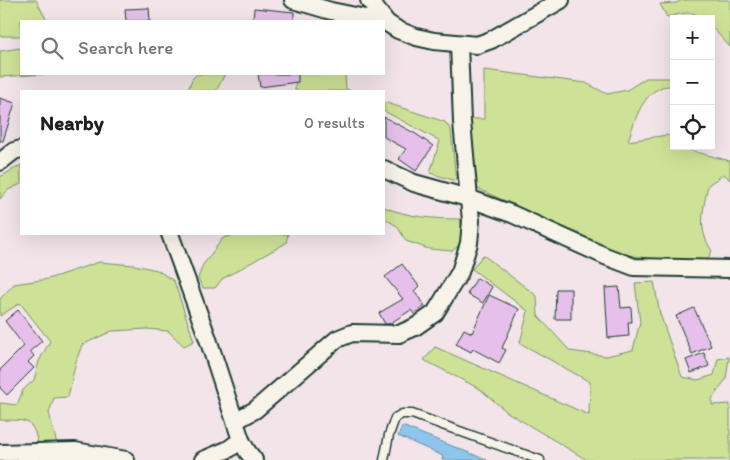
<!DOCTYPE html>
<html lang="en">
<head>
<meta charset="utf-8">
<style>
	:root { --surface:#fff; --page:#f2f2f2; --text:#202124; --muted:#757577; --line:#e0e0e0 }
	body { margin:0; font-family:Itim,sans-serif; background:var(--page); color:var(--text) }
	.controls { position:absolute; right:15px; top:15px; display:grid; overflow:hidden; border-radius:0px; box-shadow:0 5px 20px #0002 }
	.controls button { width:45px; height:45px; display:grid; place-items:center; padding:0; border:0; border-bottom:1px solid var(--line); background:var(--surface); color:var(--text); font:25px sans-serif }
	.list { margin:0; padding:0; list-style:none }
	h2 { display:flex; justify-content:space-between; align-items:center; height:65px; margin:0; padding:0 20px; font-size:21px }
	h2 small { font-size:16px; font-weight:400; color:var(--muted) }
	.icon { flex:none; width:28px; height:28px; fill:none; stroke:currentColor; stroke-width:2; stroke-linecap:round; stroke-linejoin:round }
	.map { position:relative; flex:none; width:730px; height:460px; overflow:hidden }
	.search { position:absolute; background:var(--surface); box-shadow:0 5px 20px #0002; left:20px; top:20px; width:365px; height:55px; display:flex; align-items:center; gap:12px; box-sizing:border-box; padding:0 18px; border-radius:0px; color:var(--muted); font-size:19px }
	.panel { position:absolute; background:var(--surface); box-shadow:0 5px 20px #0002; left:20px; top:90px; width:365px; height:145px; border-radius:0px }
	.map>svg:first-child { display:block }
</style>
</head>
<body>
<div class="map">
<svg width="730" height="460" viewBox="0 0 730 460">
	<rect width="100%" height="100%" fill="#f2e4e9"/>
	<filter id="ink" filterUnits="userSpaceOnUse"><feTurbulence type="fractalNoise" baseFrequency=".02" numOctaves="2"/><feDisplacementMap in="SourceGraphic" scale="10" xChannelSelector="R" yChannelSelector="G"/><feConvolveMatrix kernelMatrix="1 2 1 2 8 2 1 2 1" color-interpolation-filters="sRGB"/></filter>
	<g filter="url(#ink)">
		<!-- green -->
		<g fill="#cee297" stroke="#769066">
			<path d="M0,0h36l11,21h-26v15h-21z"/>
			<path d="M682,0h48v47l-19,-21v-7h-7c-11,-10 -24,-5 -37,-2l-7,-13 16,-1z"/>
			<path d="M21,48v26h25l-46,3v-26z"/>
			<path d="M484,70l102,13 21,11 20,-4 19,-12h28v8c-4,0 -9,0 -12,1 -21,8 -28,36 -34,54l39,-6 7,2v9h13l2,4 41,11v19l-6,-6 -16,11c-5,25 -11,44 4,66l-7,12h-21l-65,-9 -44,-22 -99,-44 -6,-69h14z"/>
			<path d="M197,74h28l-9,17h-28l4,-12z"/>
			<path d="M296,74h49l1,15 5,2h-56z"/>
			<path d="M384,102l61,20 6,8 5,51 -26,-8 10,-32 -56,-30z"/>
			<path d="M21,165v19l-13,6 -8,9v-22z"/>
			<path d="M384,207c24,10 50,12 76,12l2,10 -2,16 -8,6 -23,-2 -23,-8 -9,-15 -13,-8z"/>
			<path d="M238,234h50l-2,9 -64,36 -7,9h-12l-5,-10 5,-13 20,-27z"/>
			<path d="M483,255l54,41 1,20 32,35 36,5 27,-6 7,-28 -5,-39 19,-1 6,32 22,63 16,3 16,-5 4,-16 11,-2 -3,22 -14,20v6l18,-1v56h-143l-80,-48 -27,-23 -56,-29 11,-13 154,68 1,-33 -70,-39 8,-32 -56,-42z"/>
			<path d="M99,262l35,3 23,5 17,11 20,60 -10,5 -16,-15 -21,-2 -35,2 -30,14 -6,16 -8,36 -14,1 -5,15 8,31h-19c-6,-28 -13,-23 -38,-24v-17l17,2 6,-15 11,-10 5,-19 11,-20 -30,-38 -20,13v-17l14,-15 34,-5z"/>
		</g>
		<!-- water -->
		<path fill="#8ec5ec" stroke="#628fa2" d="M402,426l85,34h-45l1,-4 -45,-20z"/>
		<!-- building -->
		<g fill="#e6c0eb" stroke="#1f3d34">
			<path d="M149,8l1,13h-24l-1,-12z"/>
			<path d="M254,8l40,4v9h-41z"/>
			<path d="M258,74h40v8l-38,5z"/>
			<path d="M0,98l15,5 -12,38h-3z"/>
			<path d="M384,117l32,17 17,12 -17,25 -17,-12 7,-10 -22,-12z"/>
			<path d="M402,264l17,22 -5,5 11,15 -11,8 -3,-4 -22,14h-4l-6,-11 24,-14 -18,-22z"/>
			<path d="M477,278l15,9 -9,16 -16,-9z"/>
			<path d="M619,287l2,21 10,-1 1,15h-4l1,14 -21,2 -3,-50z"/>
			<path d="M556,289h15v30h-16z"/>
			<path d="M489,295l30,14 -17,39 4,2 -7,13 -26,-14 -2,3 -15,-8 8,-15 8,4z"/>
			<path d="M694,308l17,38 -19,8 -16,-38z"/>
			<path d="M18,310l24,31 -12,10 4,5 -6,6 6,6 -27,27 -7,-7v-18l24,-24 -19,-25z"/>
			<path d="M704,353l5,13 -18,7 -5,-13z"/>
		</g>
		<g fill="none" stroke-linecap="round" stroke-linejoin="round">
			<defs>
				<path id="service" d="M384,460l5,-25 6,-17 7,-4h10l128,46"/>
				<g id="minor">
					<path d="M293,0l38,11 49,10"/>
					<path d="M369,0l18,23 11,7 18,7 18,4 43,4 14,-5 70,-40"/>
					<path d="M0,162l14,-11 7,-2"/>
					<path d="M384,169l30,14 54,15 44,16 93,42 29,11 96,2"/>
					<path d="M170,234l38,105 33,101 6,11 7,9"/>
					<path d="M235,421l20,-11 82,-71 15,-6 47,1 16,-7 20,-14 25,-41 9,-29 2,-22 -9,-99 -3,-78"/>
					<path d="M0,453l75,-2 51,9"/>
					<path d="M203,460l26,-11 12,-9"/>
				</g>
			</defs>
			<!-- service casing -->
			<use href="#service" stroke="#1f3d34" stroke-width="11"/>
			<!-- minor casing -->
			<use href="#minor" stroke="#1f3d34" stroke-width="20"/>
			<!-- service -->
			<use href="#service" stroke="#f7f3e8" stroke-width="8"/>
			<!-- minor -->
			<use href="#minor" stroke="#f7f3e8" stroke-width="16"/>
		</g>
	</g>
</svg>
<div class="controls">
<button>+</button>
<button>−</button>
<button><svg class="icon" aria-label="locate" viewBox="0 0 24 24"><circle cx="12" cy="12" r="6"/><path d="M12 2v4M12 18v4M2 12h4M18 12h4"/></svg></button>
</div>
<div class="search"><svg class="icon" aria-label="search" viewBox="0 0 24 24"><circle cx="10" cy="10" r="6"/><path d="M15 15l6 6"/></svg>Search here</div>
<section class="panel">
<h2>Nearby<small>0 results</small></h2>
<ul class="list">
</ul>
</section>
</div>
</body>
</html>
